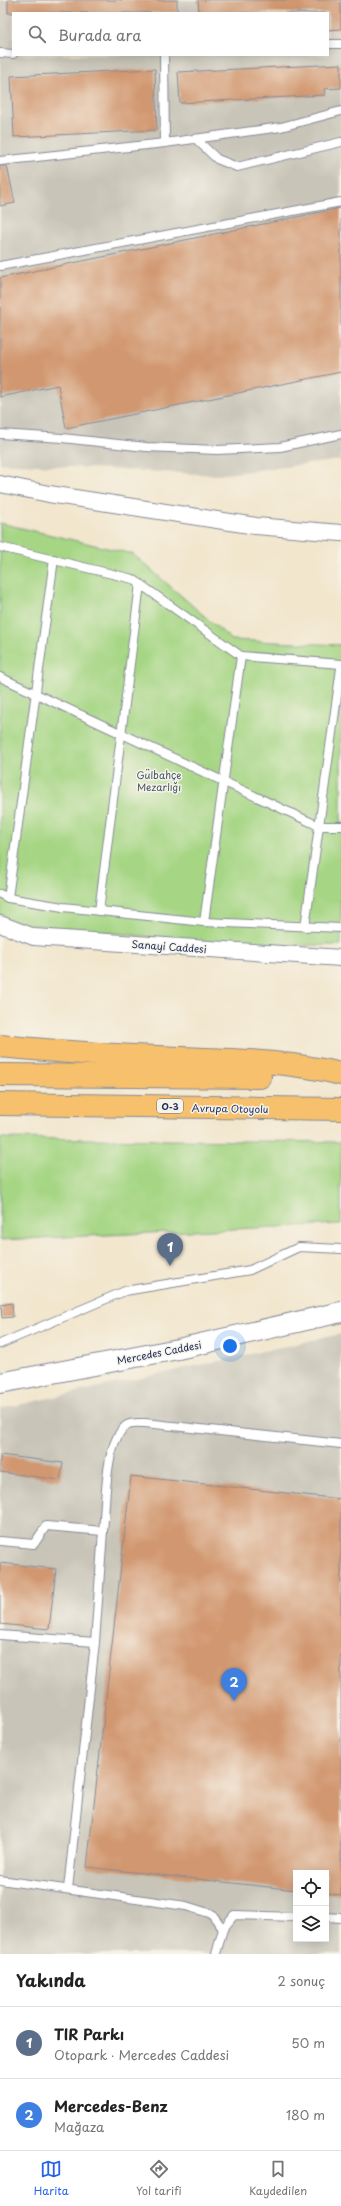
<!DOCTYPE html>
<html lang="tr">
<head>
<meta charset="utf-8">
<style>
	:root { --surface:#fff; --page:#f2f2f2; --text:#222; --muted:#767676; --line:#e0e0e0; --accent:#2563eb }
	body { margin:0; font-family:"Playpen Sans",sans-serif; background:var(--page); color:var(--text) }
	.controls { position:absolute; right:12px; bottom:12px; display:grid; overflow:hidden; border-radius:0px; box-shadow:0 2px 10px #0003 }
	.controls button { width:36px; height:36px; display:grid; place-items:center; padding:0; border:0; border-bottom:1px solid var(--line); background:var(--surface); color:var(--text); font:20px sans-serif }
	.you { position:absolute; left:230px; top:1346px; width:14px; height:14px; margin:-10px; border:3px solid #fff; border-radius:50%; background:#1a73e8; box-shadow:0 0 0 6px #1a73e833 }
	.badge { display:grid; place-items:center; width:26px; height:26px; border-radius:50%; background:var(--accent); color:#fff; font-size:13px; font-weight:700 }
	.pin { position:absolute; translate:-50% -33px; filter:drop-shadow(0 1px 2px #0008) }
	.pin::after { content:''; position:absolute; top:21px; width:14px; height:12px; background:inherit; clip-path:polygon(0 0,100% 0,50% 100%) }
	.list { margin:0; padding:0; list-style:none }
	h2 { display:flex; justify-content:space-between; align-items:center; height:52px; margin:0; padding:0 16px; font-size:17px }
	h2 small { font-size:13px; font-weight:400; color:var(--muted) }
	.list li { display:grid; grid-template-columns:26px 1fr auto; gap:12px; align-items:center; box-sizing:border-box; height:72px; padding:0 16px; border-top:1px solid var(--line) }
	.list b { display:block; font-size:15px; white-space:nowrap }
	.list p { margin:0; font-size:13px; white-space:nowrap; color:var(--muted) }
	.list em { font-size:13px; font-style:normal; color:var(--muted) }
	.icon { flex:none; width:22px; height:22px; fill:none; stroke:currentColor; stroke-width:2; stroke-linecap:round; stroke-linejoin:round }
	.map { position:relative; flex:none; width:341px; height:1954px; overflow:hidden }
	.search { position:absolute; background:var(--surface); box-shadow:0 2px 10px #0003; left:12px; right:12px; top:12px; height:44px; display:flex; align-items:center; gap:10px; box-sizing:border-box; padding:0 14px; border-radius:0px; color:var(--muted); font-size:15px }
	.sheet { height:196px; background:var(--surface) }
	nav { display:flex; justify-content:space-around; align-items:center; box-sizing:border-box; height:56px; border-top:1px solid var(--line); background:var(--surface); font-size:11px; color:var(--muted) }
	nav a { display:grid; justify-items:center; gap:2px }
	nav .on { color:var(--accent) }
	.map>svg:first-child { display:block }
</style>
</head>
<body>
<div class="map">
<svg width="341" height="1954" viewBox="0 0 341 1954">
	<rect width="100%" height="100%" fill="#f7f3e8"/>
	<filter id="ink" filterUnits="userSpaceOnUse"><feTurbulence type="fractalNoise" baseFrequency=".025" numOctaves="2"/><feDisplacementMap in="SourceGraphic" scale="8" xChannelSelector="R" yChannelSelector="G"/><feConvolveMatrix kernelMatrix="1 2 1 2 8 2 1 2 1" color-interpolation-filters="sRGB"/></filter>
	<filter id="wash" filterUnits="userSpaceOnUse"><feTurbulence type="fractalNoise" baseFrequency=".012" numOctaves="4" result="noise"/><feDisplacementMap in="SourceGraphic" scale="16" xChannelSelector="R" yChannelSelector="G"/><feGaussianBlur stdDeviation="0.9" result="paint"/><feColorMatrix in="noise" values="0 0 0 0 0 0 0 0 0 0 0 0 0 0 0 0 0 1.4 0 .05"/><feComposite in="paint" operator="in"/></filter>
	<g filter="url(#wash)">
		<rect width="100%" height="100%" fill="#f2e6cd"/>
		<!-- industrial -->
		<g fill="#c8c4b8" fill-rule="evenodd">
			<path d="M0,0h341v460l-124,15 -217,-12zM13,13h315v42h-315z"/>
			<path d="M341,1334v620h-341v-545zM296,1873h30v66h-30z"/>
		</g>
		<!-- green -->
		<g fill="#a6d684" stroke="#608271">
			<path d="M0,523l133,31 99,86 109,5v300l-100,1 -236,-24 -5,-3z"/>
			<path d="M0,1138l341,4v82l-341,16z"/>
		</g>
		<g id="blocks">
			<!-- building -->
			<g fill="#d1976f">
				<rect x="8" y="0" width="169" height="13"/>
				<path d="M198,0h143v29l-13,1v-17h-129z"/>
				<path d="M341,64v24l-17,1 1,6 -145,8 -2,-31z"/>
				<path d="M155,69l2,61 -143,7 -3,-61z"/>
				<path d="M0,166h7l8,37 -15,3z"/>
				<path d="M341,208v164l-275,56 -8,-43 -58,12v-119z"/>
				<path d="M12,1303l1,14 -11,1 -1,-13z"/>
				<path d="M0,1455l63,8 -3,17 -60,-8z"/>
				<path d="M131,1476l210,23v396l-15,-2v-20h-30v17l-209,-23z"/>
				<path d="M0,1563l56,6 -7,60 -49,-5z"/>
			</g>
		</g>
	</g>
	<g filter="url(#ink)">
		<use href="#blocks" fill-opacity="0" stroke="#868a96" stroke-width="1"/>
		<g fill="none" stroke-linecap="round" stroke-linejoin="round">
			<defs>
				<g id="service">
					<path d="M328,44h13"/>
					<path d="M0,53l13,1"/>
					<path d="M164,55l1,88"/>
					<path d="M196,139l21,20 20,8 104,-25"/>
					<path d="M0,161l165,-18 116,-16 60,-16"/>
					<path d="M0,266l341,-64"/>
					<path d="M0,434l62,4 84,9 71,3 63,-3 61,-13"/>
					<path d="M0,547l133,32 108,77 100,8"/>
					<path d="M0,677l306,143 13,6h22"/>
					<path d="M0,894l8,4 55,9 141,15 137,6"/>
					<path d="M8,898l46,-339"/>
					<path d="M99,911l41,-327"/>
					<path d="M204,922l37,-266"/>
					<path d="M305,927l36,-259"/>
					<path d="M0,1344l125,-53 125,-21 49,-23 42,2"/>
					<path d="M0,1541l34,3 12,-18 57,5c3,-27 1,-90 24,-106 4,-3 13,-2 18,-2l196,21"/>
					<path d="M0,1635l95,7 8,-111"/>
					<path d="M0,1880l186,26 26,8 11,15"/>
					<path d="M68,1889l27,-247"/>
					<path d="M326,1917l15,1"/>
					<path d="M216,1954l7,-25 11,-14 62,2"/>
				</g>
				<g id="minor">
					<path d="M0,484l49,10 207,32 85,7"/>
					<path d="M0,924l34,13 307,21"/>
				</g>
				<path id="tertiary" d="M0,1383l178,-34 163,-37"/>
				<g id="motorway">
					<path d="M0,1046c52,5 105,9 157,11 62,3 124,2 184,17"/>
					<path d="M0,1075l260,2"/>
					<path d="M0,1104l341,5"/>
				</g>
			</defs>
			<!-- service casing -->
			<use href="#service" stroke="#868a96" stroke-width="10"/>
			<!-- minor casing -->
			<use href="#minor" stroke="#868a96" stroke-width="18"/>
			<!-- tertiary casing -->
			<use href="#tertiary" stroke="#868a96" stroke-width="22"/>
			<!-- motorway casing -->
			<use href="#motorway" stroke="#868a96" stroke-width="24"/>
			<!-- service -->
			<use href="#service" stroke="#fff" stroke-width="8"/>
			<!-- minor -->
			<use href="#minor" stroke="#fff" stroke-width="16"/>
			<!-- tertiary -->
			<use href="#tertiary" stroke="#fff" stroke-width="20"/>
			<!-- motorway -->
			<use href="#motorway" stroke="#f7c06c" stroke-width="22"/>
		</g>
	</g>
	<g text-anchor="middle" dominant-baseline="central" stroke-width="3" stroke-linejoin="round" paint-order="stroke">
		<!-- shield labels -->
		<rect fill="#f7f3e8" stroke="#5d6a87" stroke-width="1" x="157" y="1099" width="26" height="14" rx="3"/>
		<g font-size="9" font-weight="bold" fill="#1b2f5e">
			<text x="170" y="1106">O-3</text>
		</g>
		<!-- park labels -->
		<g font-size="10" fill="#3e5968" stroke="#f7f3e8">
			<text x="159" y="774">Gülbahçe<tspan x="159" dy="12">Mezarlığı</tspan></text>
		</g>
		<!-- street labels -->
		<g font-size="10" fill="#1b2f5e" stroke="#f7f3e8">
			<text transform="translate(169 946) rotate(4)">Sanayi Caddesi</text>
			<text transform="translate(230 1108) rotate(1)">Avrupa Otoyolu</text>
			<text transform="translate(159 1352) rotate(-11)">Mercedes Caddesi</text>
		</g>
	</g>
</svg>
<div class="controls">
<button><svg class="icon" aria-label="locate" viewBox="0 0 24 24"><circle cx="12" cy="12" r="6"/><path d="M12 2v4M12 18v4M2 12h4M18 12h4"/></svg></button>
<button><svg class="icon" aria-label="layers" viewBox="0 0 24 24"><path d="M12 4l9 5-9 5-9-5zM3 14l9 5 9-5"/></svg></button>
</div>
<div class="you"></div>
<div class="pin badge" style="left:170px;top:1266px;background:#5c6f8a">1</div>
<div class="pin badge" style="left:234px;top:1701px;background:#3f7fe0">2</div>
<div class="search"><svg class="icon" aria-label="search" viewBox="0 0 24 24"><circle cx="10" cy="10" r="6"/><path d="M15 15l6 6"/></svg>Burada ara</div>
</div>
<section class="sheet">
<h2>Yakında<small>2 sonuç</small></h2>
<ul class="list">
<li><span class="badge" style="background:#5c6f8a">1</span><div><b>TIR Parkı</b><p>Otopark · Mercedes Caddesi</p></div><em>50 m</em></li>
<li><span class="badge" style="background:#3f7fe0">2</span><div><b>Mercedes-Benz</b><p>Mağaza</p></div><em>180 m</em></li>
</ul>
</section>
<nav>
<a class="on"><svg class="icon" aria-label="map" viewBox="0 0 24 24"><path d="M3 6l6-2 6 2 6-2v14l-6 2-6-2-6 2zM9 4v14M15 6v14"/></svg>Harita</a>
<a><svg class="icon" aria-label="directions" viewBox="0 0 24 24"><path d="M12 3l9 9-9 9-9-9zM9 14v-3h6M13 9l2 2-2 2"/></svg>Yol tarifi</a>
<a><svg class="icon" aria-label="saved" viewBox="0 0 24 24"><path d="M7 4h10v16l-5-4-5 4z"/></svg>Kaydedilen</a>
</nav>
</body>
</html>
